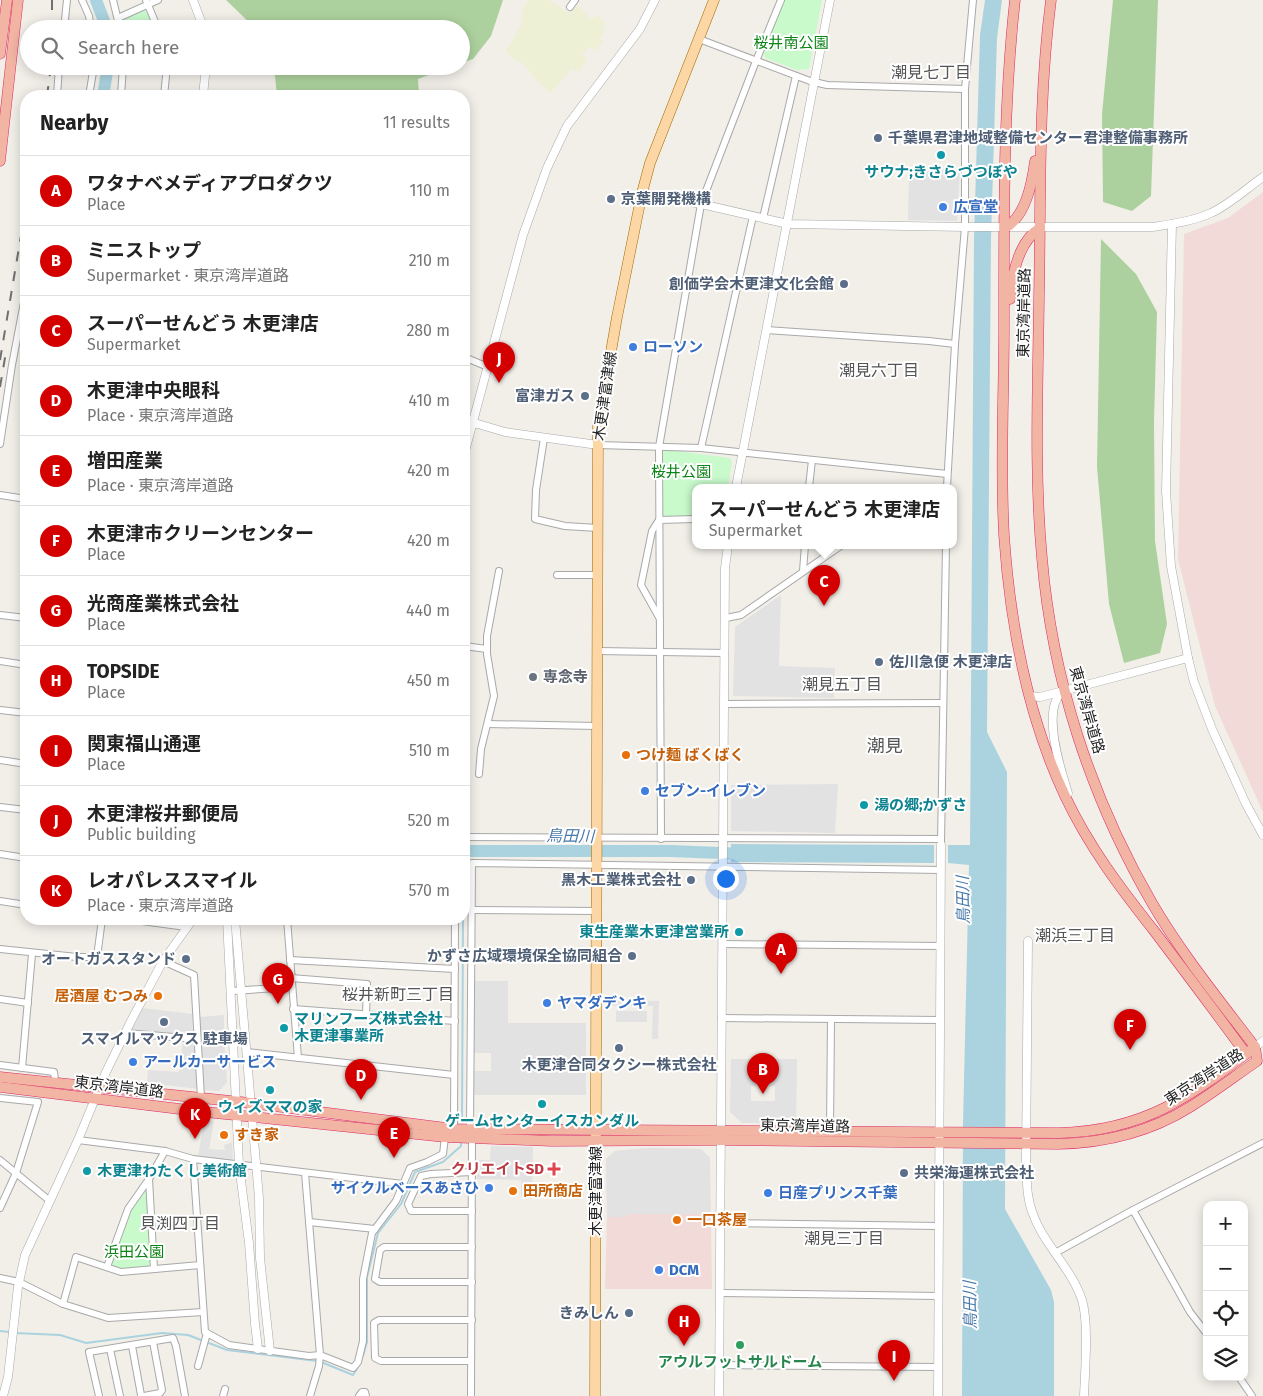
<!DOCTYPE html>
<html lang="en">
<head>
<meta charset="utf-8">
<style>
	:root { --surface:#fff; --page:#f6f6f6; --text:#222; --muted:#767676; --line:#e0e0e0; --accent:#d40000 }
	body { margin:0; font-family:"Fira Sans","Noto Sans JP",sans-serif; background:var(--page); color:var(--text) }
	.controls { position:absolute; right:15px; bottom:15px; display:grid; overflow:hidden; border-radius:10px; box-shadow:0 2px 12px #0003 }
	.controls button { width:45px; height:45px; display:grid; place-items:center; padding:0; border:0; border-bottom:1px solid var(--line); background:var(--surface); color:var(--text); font:25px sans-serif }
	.you { position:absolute; left:725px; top:878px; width:18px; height:18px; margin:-12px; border:4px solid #fff; border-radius:50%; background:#1a73e8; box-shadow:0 0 0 8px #1a73e833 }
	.badge { display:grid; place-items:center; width:32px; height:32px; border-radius:50%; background:var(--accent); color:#fff; font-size:16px; font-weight:700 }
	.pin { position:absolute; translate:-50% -41px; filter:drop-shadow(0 1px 2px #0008) }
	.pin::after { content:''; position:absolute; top:26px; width:18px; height:15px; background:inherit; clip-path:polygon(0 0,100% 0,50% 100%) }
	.popup { position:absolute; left:692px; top:484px; width:265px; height:65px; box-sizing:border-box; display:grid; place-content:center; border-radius:10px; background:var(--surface); filter:drop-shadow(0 1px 4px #0005); font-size:16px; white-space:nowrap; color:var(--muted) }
	.popup b { font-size:19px; color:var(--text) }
	.popup::after { content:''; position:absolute; left:50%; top:100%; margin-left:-10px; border:10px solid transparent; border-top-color:var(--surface) }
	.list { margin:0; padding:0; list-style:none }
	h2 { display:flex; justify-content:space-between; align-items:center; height:65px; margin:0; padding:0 20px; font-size:21px }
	h2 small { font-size:16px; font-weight:400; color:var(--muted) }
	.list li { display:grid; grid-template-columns:32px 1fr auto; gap:15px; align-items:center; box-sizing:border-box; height:70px; padding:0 20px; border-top:1px solid var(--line) }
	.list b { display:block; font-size:19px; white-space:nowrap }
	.list p { margin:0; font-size:16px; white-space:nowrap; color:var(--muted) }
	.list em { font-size:16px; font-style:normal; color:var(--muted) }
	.icon { flex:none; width:28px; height:28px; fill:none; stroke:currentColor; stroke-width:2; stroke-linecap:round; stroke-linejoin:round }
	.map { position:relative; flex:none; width:1263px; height:1396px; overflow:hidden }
	.search { position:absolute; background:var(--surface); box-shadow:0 2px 12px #0003; left:20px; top:20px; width:450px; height:55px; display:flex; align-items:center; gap:12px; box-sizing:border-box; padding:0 18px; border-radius:28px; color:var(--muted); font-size:19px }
	.panel { position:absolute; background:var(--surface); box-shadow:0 2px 12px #0003; left:20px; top:90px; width:450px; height:835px; border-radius:20px }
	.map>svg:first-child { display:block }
</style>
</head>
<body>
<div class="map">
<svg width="1263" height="1396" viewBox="0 0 1263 1396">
	<rect width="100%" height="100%" fill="#f2efe9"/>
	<!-- commercial -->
	<g fill="#f2dad9">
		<path d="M1263,192v620l-48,-106 -37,-147 6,-325 44,-16z"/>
		<path d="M648,1148l53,1 9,9 2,131h-107l2,-72 -1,-58 9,-8z"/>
	</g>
	<!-- farmland -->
	<path fill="#eef0d5" d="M528,0h21l20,13 9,-8 13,14 7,-4 7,8 -2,5 2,3 -5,8 3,3 -7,8 -8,-3 -6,8 5,5 -8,12 -8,-4 -3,6 -18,19 -14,-13 -11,-15 -13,-7 -7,-7 7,-9 9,-18 1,-12z"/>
	<!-- forest -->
	<g fill="#add19e">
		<path d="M226,0h277l-12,36 -18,23 -12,4v-34h-205z"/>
		<path d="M1113,0h45l-7,196 -19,15 -29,-9 -1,-88z"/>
		<path d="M274,66h179l-35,13 1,17h-142z"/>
		<path d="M1101,239l35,35 21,38 -3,110 1,119 12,83 -7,29 -36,10 -15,-59 -12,-137z"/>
	</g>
	<!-- park -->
	<g fill="#c8facc">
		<path d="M784,0h38l-13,69 -12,1 -32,-12 -2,-6z"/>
		<path d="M143,9l7,6 6,14h-34l-1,-8z"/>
		<path d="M662,451h14l54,7 2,4 -4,25h-33v31l-33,1z"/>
		<path d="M146,1191l5,72 -2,3 -27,3 -9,-3 -1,-3 20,-54z"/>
	</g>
	<!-- parking -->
	<g fill="#e2e2e2" fill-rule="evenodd">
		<path d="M909,168l51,1 -3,52 -49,-1z"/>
		<path d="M781,595l-2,71 56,2 -1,30 -101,-2 2,-69z"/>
		<path d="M838,784l-3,49 -104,-2v-46z"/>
		<path d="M474,981h34v42h78v72h-113v-24h18v-18h-17z"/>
		<path d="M610,1000l49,1 -1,38h-6l1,-33h-43z"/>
		<path d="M143,1008l49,6 1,23 -62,-7z"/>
		<rect x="616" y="1011" width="31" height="11"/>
		<path d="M224,1015v18l-24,3 -1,-19z"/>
		<path d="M224,1035l3,47 -8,9 -15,-1 -3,-52z"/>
		<path d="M183,1042l13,1 3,46 -52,-6 1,-13 31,2z"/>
		<path d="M731,1059h66l-1,64h-54l-12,-11zM751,1086h24v15h-24z"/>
		<path d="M204,1120l10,1 -5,28 16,1 -1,-5 8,-3 1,20 -35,-5z"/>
		<path d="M491,1146l42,1 -1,50h-11v-17l-44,-1v-19h13z"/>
		<path d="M648,1148l53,1 9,9v56h-81l-4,3h-18l-1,-58 9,-8z"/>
	</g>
	<!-- water -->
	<g fill="#aad3df">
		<path d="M985,0h17l-5,38 -6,200 -4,494 20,40 -2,437 46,81 3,12v94h-92l1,-272 6,-259 -21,-2v-18h22l4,-607 6,-203z"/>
		<path d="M731,844l203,1v18l-203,-1z"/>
	</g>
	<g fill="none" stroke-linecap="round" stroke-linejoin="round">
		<!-- stream -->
		<g stroke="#aad3df" stroke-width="2">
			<path d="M462,1124l1,-205"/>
			<path d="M0,1331l10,1"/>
			<path d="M15,1333l45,2 26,8 76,-10 26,2 39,15 90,11"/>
			<path d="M363,1356l4,-14v-65l11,-44 23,-29 14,-32 28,-10 18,-16v-5"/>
			<path d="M321,1362l32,13 5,-8"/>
		</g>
		<!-- river -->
		<g stroke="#aad3df" stroke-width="12">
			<path d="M96,0l8,21 1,8"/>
			<path d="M103,96l5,-30"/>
			<path d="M464,851h206l76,3"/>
		</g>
		<defs>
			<g id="minor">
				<path d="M82,0l7,16 2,13"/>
				<path d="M113,0l7,29"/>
				<path d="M146,0l12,29"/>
				<path d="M570,7l5,-7"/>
				<path d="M118,18l40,-18"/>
				<path d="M64,29l3,-29"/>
				<path d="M699,39l111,42 17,4 138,4"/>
				<path d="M155,66l12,2"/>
				<path d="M57,96l2,-30"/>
				<path d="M89,96l5,-30"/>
				<path d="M121,96l2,-30"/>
				<path d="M164,96l3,-30"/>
				<path d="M763,218l33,-142"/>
				<path d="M766,330l163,11 26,3"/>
				<path d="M464,357l24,10"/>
				<path d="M544,438l-8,52 -1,29 30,7 33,2"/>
				<path d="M0,444l12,-79 14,-73"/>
				<path d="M598,445l103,3 246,26"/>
				<path d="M701,448l52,-232"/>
				<path d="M809,487l3,-27"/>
				<path d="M947,487l8,-143 10,-117v-138l8,-89"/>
				<path d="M0,495l26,4"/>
				<path d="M803,571l2,-26"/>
				<path d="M26,573v34"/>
				<path d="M557,575h41"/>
				<path d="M0,615l26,3"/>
				<path d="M726,618l15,-3 101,-70"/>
				<path d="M660,619l-19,-34 11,-54 7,-11 36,-1"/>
				<path d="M464,646l23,3"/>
				<path d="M597,651l128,2"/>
				<path d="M0,661l26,4"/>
				<path d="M724,704l219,-1"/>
				<path d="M0,710l26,3"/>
				<path d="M488,724l109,2"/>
				<path d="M0,760l26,4"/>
				<path d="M479,774l2,-25 13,-53 -7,-42v-18l12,-65"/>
				<path d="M0,807l26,3"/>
				<path d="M464,837l477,2"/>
				<path d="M661,839l-2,-392 42,-243 55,-143 25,-61"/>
				<path d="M941,843l5,-298"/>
				<path d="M0,854l26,4"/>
				<path d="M0,901l26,4"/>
				<path d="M471,910l124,1"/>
				<path d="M127,919l59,8"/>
				<path d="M287,919l11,139"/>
				<path d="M722,944l219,2"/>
				<path d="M0,949l77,8h20l5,-38"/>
				<path d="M471,956l124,1"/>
				<path d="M290,960l165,9"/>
				<path d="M163,961l31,14 7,123"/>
				<path d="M291,978l76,6 -1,30"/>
				<path d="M232,991l59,-4"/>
				<path d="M0,999l28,4"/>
				<path d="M293,1009l162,12"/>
				<path d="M721,1018l219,2"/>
				<path d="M126,1033l71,6"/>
				<path d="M246,1052l208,23"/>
				<path d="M0,1065l54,7 1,9"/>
				<path d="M22,1068l10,-114"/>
				<path d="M0,1098l38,4 -22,71 -16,35"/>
				<path d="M454,1129l1,-210"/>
				<path d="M470,1129l2,-266 469,7"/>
				<path d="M830,1132l1,-113"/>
				<path d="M78,1140l87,11 28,8 210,25"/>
				<path d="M193,1159l12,173 24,13 80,11 11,-1 33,13 5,-6 5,-21v-62l9,-46 24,-32 14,-33 17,-6 16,-8 2,-17"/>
				<path d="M0,1160l50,41"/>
				<path d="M305,1173l15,182 -1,11 -9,30"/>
				<path d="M149,1179l5,90"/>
				<path d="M1133,1210l57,102 17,22"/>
				<path d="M472,1211h-61l-3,-7 13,-28 10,-2 41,-2"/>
				<path d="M309,1222l66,7"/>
				<path d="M721,1223l218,3"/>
				<path d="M472,1247h-88l-4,3 -5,29 5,3h92"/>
				<path d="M1055,1253l78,-43 130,-67"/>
				<path d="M107,1267l21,-58 21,-30 16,-28"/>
				<path d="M0,1278l19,4 44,22 45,14 95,-6"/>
				<path d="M720,1293l219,3"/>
				<path d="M63,1304l13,-47 45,15 79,-7"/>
				<path d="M132,1346l9,49 3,1 16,-3 2,-3 -9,-48"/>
				<path d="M110,1349l10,47"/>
				<path d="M471,1361h-90l-6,-3 -1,-35 5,-3h93"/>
				<path d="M719,1365l219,2"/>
				<path d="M198,1366l9,-33"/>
				<path d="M1239,1377l13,19"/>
				<path d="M99,1396l-10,-44 84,-14 3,8 9,50"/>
				<path d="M223,1396l2,-7"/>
				<path d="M359,1396l3,-4h3l1,4"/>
				<path d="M471,1396l1,-258"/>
			</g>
			<g id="tertiary">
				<path d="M193,0l11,29"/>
				<path d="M203,96l3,-30"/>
				<path d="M642,193l59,11 87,20 177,3h188c19,-3 40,-6 58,-14 19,-9 35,-24 52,-36"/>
				<path d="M1172,224l-6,267 5,75 17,92 6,24 18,47 34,75 17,31"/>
				<path d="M464,424h14l27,8 93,13"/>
				<path d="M464,455l59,-220 24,-67 20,-42 73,-97 15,-29"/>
				<path d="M736,487l94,-487"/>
				<path d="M1062,692c-21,18 -1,79 6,101"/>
				<path d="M1030,696l10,1 8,-2 140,-37"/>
				<path d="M227,919l12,246 10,78 6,81 3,25"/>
				<path d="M235,919l24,279 1,60 10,93"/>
				<path d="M1028,941l-2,220c1,18 0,36 7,53 11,31 39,55 49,86 7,23 3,71 2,96"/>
				<path d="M1255,1047l8,-6"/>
				<path d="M3,1396l5,-19 10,-90 7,-32 53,-115 28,-68 25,-51 32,-60 30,-42"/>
				<path d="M719,1396l6,-828 3,-23"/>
				<path d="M938,1396l3,-551"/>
			</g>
			<path id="primary" d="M595,1396l3,-970 19,-109 25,-124 8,-30 64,-163"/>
			<g id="trunk">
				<path d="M1015,0c-12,108 -11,217 -11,326 0,69 -4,139 0,209 6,88 23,180 61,261 24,51 56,93 90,136 31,41 61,81 91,122"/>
				<path d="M0,54l7,-54"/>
				<path d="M0,161l18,-161"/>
				<path d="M1005,228c21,-12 27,-45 30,-67"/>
				<path d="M1010,299c2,-24 8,-57 30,-71"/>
				<path d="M0,1077l250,26 204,26 605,4c85,-2 131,-36 196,-86"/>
				<path d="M0,1087l196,24 249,26 107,4 169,-1 337,4c47,-1 92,-12 132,-37 23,-14 45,-31 67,-46l-2,-14c-35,-46 -74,-94 -103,-144 -61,-105 -100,-224 -110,-345 -8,-86 -4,-173 -3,-260 2,-99 -1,-199 12,-298"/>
			</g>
		</defs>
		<!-- minor casing -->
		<use href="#minor" stroke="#a9a9a9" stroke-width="8"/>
		<!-- tertiary casing -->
		<use href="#tertiary" stroke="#a9a9a9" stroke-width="9"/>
		<!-- primary casing -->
		<use href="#primary" stroke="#a06b00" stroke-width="11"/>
		<!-- trunk casing -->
		<use href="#trunk" stroke="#dc2a67" stroke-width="11"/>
		<!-- minor -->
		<use href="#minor" stroke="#fff" stroke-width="6"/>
		<!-- tertiary -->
		<use href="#tertiary" stroke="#fff" stroke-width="8"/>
		<!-- primary -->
		<use href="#primary" stroke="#fcd6a4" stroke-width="10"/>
		<!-- trunk -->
		<use href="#trunk" stroke="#f2b4a3" stroke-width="10"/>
		<!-- rail -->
		<g stroke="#707070" stroke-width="2" stroke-dasharray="10 10" stroke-linecap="butt">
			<path d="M52,0v29"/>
			<path d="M47,96l4,-30"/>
			<path d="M0,360l26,-154"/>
			<path d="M0,387l6,-35"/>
		</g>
	</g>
	<!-- markers -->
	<g fill="#5c6f8a" stroke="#fff" stroke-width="2">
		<circle cx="878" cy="138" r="5"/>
		<circle cx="611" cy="199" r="5"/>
		<circle cx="844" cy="284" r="5"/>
		<circle cx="585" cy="396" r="5"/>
		<circle cx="879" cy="662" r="5"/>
		<circle cx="691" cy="880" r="5"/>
		<circle cx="632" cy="956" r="5"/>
		<circle cx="186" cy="959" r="5"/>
		<circle cx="164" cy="1022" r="5"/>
		<circle cx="619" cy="1048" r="5"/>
		<circle cx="904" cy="1173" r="5"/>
		<circle cx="629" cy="1313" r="5"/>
	</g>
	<g fill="#0f9aa8" stroke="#fff" stroke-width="2">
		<circle cx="941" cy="155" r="5"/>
		<circle cx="864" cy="805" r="5"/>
		<circle cx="739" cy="932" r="5"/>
		<circle cx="284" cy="1028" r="5"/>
		<circle cx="270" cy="1090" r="5"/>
		<circle cx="542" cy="1104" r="5"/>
		<circle cx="87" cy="1171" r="5"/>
	</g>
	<g fill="#3f7fe0" stroke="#fff" stroke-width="2">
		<circle cx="943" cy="207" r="5"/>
		<circle cx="633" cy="347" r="5"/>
		<circle cx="645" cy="791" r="5"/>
		<circle cx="547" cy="1003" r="5"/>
		<circle cx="133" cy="1062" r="5"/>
		<circle cx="489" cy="1188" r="5"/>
		<circle cx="768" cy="1193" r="5"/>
		<circle cx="659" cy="1270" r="5"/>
	</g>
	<circle fill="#6b7280" stroke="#fff" stroke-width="2" cx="533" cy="677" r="5"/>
	<g fill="#e8710a" stroke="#fff" stroke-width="2">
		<circle cx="626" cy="755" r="5"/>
		<circle cx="158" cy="996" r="5"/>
		<circle cx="224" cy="1135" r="5"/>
		<circle cx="513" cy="1191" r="5"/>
		<circle cx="677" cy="1220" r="5"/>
	</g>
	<path fill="#e0444e" stroke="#fff" stroke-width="2" d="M551.5 1161.5h5v5h5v5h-5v5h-5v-5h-5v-5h5z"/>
	<circle fill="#2e9e5b" stroke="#fff" stroke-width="2" cx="740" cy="1345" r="5"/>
	<g text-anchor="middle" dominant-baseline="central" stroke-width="4" stroke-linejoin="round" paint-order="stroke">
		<!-- park labels -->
		<g font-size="15" fill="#0c8416" stroke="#fff">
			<text x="791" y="43">桜井南公園</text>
			<text x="681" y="472">桜井公園</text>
			<text x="134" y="1252">浜田公園</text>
		</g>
		<!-- service labels -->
		<g font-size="15" font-weight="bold" fill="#4e5e75" stroke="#fff" text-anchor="end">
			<text x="888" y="138" text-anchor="start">千葉県君津地域整備センター君津整備事務所</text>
			<text x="621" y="199" text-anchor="start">京葉開発機構</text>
			<text x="834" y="284">創価学会木更津文化会館</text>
			<text x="575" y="396">富津ガス</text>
			<text x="889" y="662" text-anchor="start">佐川急便 木更津店</text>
			<text x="681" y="880">黒木工業株式会社</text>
			<text x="622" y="956">かずさ広域環境保全協同組合</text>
			<text x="176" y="959">オートガススタンド</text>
			<text x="164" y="1039" text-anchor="middle">スマイルマックス 駐車場</text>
			<text x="619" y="1065" text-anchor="middle">木更津合同タクシー株式会社</text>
			<text x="914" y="1173" text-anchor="start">共栄海運株式会社</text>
			<text x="619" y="1313">きみしん</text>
		</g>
		<!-- culture labels -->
		<g font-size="15" font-weight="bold" fill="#0d838f" stroke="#fff">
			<text x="941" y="172">サウナ;きさらづつぼや</text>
			<text x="874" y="805" text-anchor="start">湯の郷;かずさ</text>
			<text x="729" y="932" text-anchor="end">東生産業木更津営業所</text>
			<text x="294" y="1019" text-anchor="start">マリンフーズ株式会社<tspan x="294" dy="17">木更津事業所</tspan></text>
			<text x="270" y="1107">ウィズママの家</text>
			<text x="542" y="1121">ゲームセンターイスカンダル</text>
			<text x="97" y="1171" text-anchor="start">木更津わたくし美術館</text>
		</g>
		<!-- shop labels -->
		<g font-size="15" font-weight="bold" fill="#366cbe" stroke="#fff" text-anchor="start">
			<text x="953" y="207">広宣堂</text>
			<text x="643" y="347">ローソン</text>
			<text x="655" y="791">セブン-イレブン</text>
			<text x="557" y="1003">ヤマダデンキ</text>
			<text x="143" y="1062">アールカーサービス</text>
			<text x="479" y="1188" text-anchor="end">サイクルベースあさひ</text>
			<text x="778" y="1193">日産プリンス千葉</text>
			<text x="669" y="1270">DCM</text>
		</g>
		<!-- street labels -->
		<g font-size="15" fill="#222" stroke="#fff">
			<text transform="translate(1024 313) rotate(-89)">東京湾岸道路</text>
			<text transform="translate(605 396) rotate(-82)">木更津富津線</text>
			<text transform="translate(1087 710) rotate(74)">東京湾岸道路</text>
			<text transform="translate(1204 1077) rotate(-33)">東京湾岸道路</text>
			<text transform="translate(119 1087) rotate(7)">東京湾岸道路</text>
			<text transform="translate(805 1126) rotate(1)">東京湾岸道路</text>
			<text transform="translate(596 1191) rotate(-90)">木更津富津線</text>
		</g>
		<!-- worship labels -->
		<g font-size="15" font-weight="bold" fill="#5b616d" stroke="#fff" text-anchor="start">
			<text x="543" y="677">専念寺</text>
		</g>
		<!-- food labels -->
		<g font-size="15" font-weight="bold" fill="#c56008" stroke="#fff" text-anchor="start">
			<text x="636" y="755">つけ麺 ばくばく</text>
			<text x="148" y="996" text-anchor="end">居酒屋 むつみ</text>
			<text x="234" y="1135">すき家</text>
			<text x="523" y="1191">田所商店</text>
			<text x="687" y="1220">一口茶屋</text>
		</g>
		<!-- health labels -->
		<g font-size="15" font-weight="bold" fill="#be3a42" stroke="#fff" text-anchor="end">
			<text x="544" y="1169">クリエイトSD</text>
		</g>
		<!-- leisure labels -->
		<g font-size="15" font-weight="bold" fill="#27864d" stroke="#fff">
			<text x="740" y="1362">アウルフットサルドーム</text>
		</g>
		<!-- neighbourhood labels -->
		<g font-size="16" fill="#555" stroke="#fff">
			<text x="931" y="72">潮見七丁目</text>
			<text x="879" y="370">潮見六丁目</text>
			<text x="842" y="684">潮見五丁目</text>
			<text x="1075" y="935">潮浜三丁目</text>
			<text x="398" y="994">桜井新町三丁目</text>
			<text x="180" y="1223">貝渕四丁目</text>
			<text x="844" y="1238">潮見三丁目</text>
		</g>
		<!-- water labels -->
		<g font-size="16" font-style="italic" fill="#4a7aab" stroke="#fff">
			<text transform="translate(570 836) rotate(1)">鳥田川</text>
			<text transform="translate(963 900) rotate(-91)">鳥田川</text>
			<text transform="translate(970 1305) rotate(-91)">鳥田川</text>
		</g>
		<!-- quarter labels -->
		<g font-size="18" fill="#555" stroke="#fff">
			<text x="885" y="746">潮見</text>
		</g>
	</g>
</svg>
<div class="controls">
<button>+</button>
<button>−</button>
<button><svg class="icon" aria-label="locate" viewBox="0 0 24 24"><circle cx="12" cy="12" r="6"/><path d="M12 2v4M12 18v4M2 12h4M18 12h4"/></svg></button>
<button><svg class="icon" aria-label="layers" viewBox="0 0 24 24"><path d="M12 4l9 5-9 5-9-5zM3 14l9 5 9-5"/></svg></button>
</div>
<div class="you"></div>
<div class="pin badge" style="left:781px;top:974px">A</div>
<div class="pin badge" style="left:763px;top:1094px">B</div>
<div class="pin badge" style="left:824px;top:606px">C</div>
<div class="popup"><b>スーパーせんどう 木更津店</b>Supermarket</div>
<div class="pin badge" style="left:361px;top:1100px">D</div>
<div class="pin badge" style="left:394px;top:1158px">E</div>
<div class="pin badge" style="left:1130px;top:1050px">F</div>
<div class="pin badge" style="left:278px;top:1004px">G</div>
<div class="pin badge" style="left:684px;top:1346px">H</div>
<div class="pin badge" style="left:894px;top:1381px">I</div>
<div class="pin badge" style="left:499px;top:383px">J</div>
<div class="pin badge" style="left:195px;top:1139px">K</div>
<div class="search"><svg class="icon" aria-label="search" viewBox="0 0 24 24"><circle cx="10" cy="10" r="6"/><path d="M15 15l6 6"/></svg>Search here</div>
<section class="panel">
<h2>Nearby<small>11 results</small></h2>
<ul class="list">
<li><span class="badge">A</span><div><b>ワタナベメディアプロダクツ</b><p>Place</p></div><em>110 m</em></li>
<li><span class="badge">B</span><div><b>ミニストップ</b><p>Supermarket · 東京湾岸道路</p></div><em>210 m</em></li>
<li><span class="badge">C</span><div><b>スーパーせんどう 木更津店</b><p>Supermarket</p></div><em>280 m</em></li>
<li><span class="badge">D</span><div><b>木更津中央眼科</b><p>Place · 東京湾岸道路</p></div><em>410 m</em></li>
<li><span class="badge">E</span><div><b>増田産業</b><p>Place · 東京湾岸道路</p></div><em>420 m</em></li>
<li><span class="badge">F</span><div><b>木更津市クリーンセンター</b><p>Place</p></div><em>420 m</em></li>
<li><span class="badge">G</span><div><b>光商産業株式会社</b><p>Place</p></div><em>440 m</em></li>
<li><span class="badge">H</span><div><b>TOPSIDE</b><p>Place</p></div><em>450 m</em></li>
<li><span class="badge">I</span><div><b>関東福山通運</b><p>Place</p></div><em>510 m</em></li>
<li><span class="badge">J</span><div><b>木更津桜井郵便局</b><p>Public building</p></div><em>520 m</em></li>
<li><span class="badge">K</span><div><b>レオパレススマイル</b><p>Place · 東京湾岸道路</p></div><em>570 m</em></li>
</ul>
</section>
</div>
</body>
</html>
